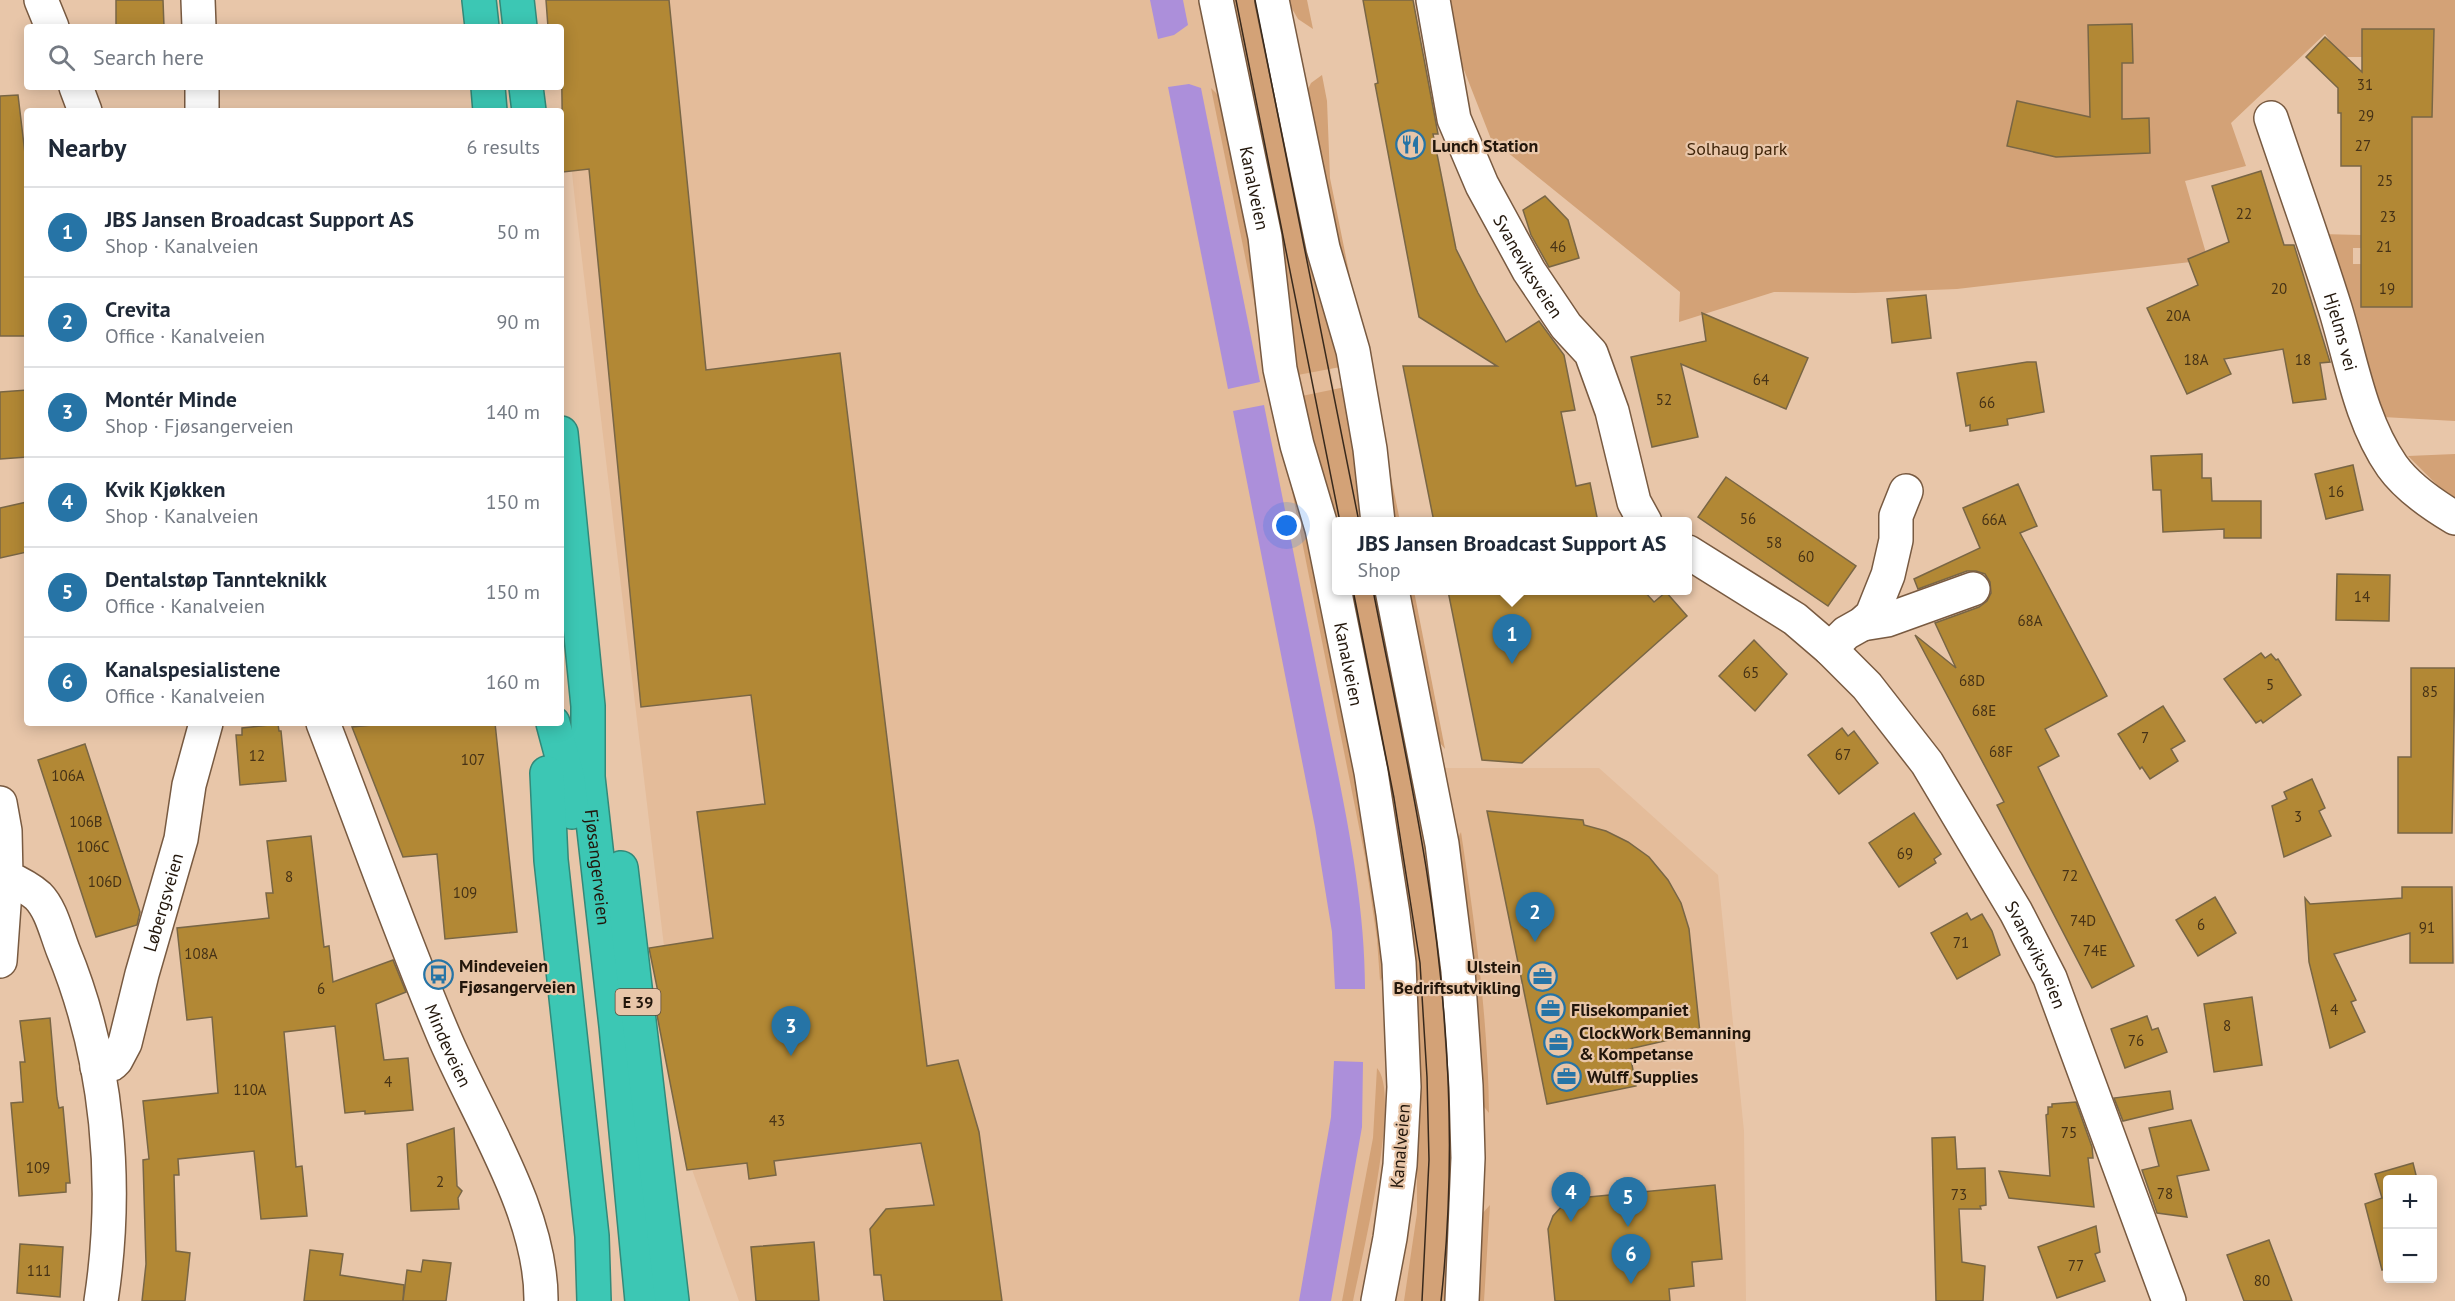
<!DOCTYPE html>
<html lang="en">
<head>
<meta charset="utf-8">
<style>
	:root { --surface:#fff; --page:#f2f2f3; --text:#1f2937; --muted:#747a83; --line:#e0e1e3; --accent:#2674a6 }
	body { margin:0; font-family:"PT Sans",sans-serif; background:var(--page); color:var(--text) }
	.controls { position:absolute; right:18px; bottom:18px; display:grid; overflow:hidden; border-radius:6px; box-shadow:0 3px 15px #0003 }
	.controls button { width:54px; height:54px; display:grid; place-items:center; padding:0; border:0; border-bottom:2px solid var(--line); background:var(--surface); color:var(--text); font:30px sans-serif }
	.you { position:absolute; left:1287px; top:526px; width:21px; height:21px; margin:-15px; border:4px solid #fff; border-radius:50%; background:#1a73e8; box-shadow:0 0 0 9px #1a73e833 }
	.badge { display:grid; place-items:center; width:39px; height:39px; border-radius:50%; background:var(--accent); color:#fff; font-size:20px; font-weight:700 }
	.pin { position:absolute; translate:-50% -50px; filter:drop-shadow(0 2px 3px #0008) }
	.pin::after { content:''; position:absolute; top:32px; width:21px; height:18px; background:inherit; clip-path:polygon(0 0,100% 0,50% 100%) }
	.popup { position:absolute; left:1332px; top:517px; width:360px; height:78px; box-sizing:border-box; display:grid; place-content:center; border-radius:6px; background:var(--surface); filter:drop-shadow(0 2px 4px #0005); font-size:20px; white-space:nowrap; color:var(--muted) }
	.popup b { font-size:22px; color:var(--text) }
	.popup::after { content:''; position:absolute; left:50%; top:100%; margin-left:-12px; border:12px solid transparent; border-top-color:var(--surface) }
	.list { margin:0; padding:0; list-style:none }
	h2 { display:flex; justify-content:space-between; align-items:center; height:78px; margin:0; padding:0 24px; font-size:26px }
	h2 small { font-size:20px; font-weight:400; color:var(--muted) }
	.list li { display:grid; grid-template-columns:39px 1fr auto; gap:18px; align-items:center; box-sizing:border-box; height:90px; padding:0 24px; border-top:2px solid var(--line) }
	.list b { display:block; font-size:22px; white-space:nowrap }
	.list p { margin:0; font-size:20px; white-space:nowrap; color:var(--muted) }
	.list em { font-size:20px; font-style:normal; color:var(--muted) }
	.icon { flex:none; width:33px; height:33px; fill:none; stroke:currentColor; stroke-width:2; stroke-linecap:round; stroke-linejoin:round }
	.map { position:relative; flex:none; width:2455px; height:1301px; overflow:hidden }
	.search { position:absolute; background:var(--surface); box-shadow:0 3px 15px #0003; left:24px; top:24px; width:540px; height:66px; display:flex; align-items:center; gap:15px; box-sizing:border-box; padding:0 21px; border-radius:6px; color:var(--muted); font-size:22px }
	.panel { position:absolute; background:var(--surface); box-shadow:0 3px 15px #0003; left:24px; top:108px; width:540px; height:618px; border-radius:6px }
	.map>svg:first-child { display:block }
</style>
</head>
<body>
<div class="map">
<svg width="2455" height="1301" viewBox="0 0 2455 1301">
	<rect width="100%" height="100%" fill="#e8c6a9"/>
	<!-- built -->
	<path fill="#e4bc9a" d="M554,0h705l101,521 -24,1v68l71,178h192l119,107 26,256 2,170h-1007l-49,-137 -115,-963 -14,-133v-41z"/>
	<!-- green -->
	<g fill="#d3a277">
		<path d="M1226,0h38l87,365 -64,12z"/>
		<path d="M1287,0h20l6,29 -15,-10z"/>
		<path d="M1448,0h1007v421l-72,-4 -62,-183 40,1v13h-8v16h8l30,-207h-50l-16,-23 -94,89 15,43 -61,15 23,79 -251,29 -102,4 -81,-1 -95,30 1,-30 -189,-153 -36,-92z"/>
		<path d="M1322,75l5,26 3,77 21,104 -7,2 -37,-193 4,-8z"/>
		<path d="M1211,88l13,13 30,140 10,109z"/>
		<path d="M1355,385l14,136 -33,1 -44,-124z"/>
		<path d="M1378,413l22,108h-13z"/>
		<path d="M1278,421l20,60 66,310 23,178 -7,12 -3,-42 -12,-82z"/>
		<path d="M2455,454v46l-6,-3 -41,-41z"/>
		<path d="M1343,591h40l30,150 43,304 -3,256h-49l13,-88v-125z"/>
		<path d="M1401,591h13l31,158 -10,-12z"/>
		<path d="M1461,832c14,93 27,186 28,281l-8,-10 -26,-259z"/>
		<path d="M1377,1068c25,27 -16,192 -24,233h-11l31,-163z"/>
		<path d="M1490,1205l-6,96h-13l10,-86z"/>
	</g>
	<!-- water -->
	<g fill="#ac8fda">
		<path d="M1150,0h33l5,25 -14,10 -16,4z"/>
		<path d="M1189,84l12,4 59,294 -32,7 -60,-302z"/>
		<path d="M1264,405c21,105 42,210 63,315 18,89 38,179 38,269h-30l-3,-57 -17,-105 -82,-416z"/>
		<path d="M1334,1061l29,1 -1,65 -31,174h-32l32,-184z"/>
	</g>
	<!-- building -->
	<g fill="#b28835" stroke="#796645" stroke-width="1.5">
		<path d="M116,0h47l1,27h-48z"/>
		<path d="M546,0h123l37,370 134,-17 87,713 31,-6 21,72 23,169h-118l-3,-26h-7l-4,-46 16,-20 48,-4 -13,-62 -147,18 2,14 -27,4 -2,-16 -60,7 -30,-155 1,-23 -9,-44 64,-10 -16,-126 68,-8 -14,-109 -110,12 -52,-538 -26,3 -2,-145h-13z"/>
		<path d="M1363,0h50l25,134h-5l23,115 22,44 28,49 33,-21 25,34 11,55 -14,2 15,74 14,-3 8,39h-164l-31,-156h94l-78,-49 -44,-233 3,-1z"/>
		<path d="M2132,24l1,39h-11v56l27,-1 1,35 -94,4 -49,-11 10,-45 73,16 -2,-92z"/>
		<path d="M2362,29h72l-2,88h-20v190h-51v-141h-20v-53h-3v-25l-32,-31 19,-20 37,35z"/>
		<path d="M18,95l8,67 1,174h-27v-240z"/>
		<path d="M2261,171l23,74h10l36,117 -10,1 6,36 -33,4 -10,-54 -59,10 7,15 -44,20 -40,-86 51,-23 -10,-26 41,-17 -17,-56z"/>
		<path d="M1545,196l23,24 11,38 -30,9 -18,-32 -8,-25z"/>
		<path d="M1926,295l5,43 -39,5 -5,-44z"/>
		<path d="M1702,313l106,45 -22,51 -105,-45 17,73 -46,10 -21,-90 75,-16z"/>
		<path d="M2027,362h9l8,50 -37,7 1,6 -38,6v-6l-4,1 -9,-53z"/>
		<path d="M27,390v67l-27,2v-67z"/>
		<path d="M2202,454v24h9l1,23h49v37h-37v-9l-61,3 -2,-42h-8l-2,-34z"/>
		<path d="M2353,465l10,45 -37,9 -11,-45z"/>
		<path d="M1726,477l130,89 -28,40 -130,-89z"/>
		<path d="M2018,484l19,42 -17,7 87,163 -62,33 14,27 -21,11 96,199 -42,22 -95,-183 7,-3 -89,-167 41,33 -21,-45 44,-16 8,-6 4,-8 -1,-11 -5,-8 -9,-3h-9l-49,18 -4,-10 66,-31 -17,-40z"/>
		<path d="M27,502v50l-27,6v-50z"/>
		<path d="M2337,574l53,1 -1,46 -53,-1z"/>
		<path d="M1448,591h196l10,11 12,-10 21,24 -165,147 -40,-3z"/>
		<path d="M1754,640l33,34 -32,37 -36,-35z"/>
		<path d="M2261,653l4,5 6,-4 5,6 2,-1 23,36 -38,28 -2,-3 -5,3 -32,-44z"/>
		<path d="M2411,668h44l-3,165h-54v-76h13z"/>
		<path d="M2163,706l22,35 -14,8 7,12 -28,18 -8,-12 -2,2 -22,-35z"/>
		<path d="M394,723h101l22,209 -72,7 -8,-85 -34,3 -51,-130z"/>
		<path d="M278,724l1,7h2l5,50 -46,4 -4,-50h6v-7z"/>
		<path d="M1842,728l6,8 6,-5 24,32 -39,31 -31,-39z"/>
		<path d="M85,744l55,168 -3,13 -41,12 -58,-177z"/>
		<path d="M2312,779l13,29 -6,3 12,25 -47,21 -12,-51 15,-7 -3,-7z"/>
		<path d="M1487,811l96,9 1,5 22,6 22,11 21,15 19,23 13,23 8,26 11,104 -71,16 7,37 -89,18z"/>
		<path d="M1914,813l27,41 -7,5 2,4 -37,24 -30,-44z"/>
		<path d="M311,836l13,111 5,-1 4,36 60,-22 13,32 -30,12 8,56 24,-2 5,52 -48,4v-3l-20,2 -10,-87 -51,6 12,135 6,-1 5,50 -46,3 -7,-68 -76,8 1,16h-5l2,76 14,2 -5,48h-43l4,-37 -3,-104 6,-1 -6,-58 75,-8 -6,-76 -25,3 -10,-92 92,-10 -3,-25h7l-6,-52z"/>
		<path d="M2402,887h50l1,76h-43v-30l-76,21 22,46 -5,2 14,30 -35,16 -21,-86 -4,-64 5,6 92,-6z"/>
		<path d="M2215,897l21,36 -38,23 -22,-36z"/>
		<path d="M1967,913l4,7 11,-6 10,17 8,24 -43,24 -26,-46z"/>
		<path d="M2252,997l10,68 -48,7 -10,-68z"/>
		<path d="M2147,1016l5,14 6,-2 9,24 -42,16 -14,-39z"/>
		<path d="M50,1018l7,80 2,10 4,-1 7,76h-4v9l-47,4 -8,-93 12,-1 -3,-40h5l-5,-41z"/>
		<path d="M2170,1091l3,18 -50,12 -9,-23z"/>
		<path d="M2076,1102l16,45 1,11h-5l6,49 -85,-9 -10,-27 51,5 -4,-61 2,-1v-7h4v-3z"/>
		<path d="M2191,1120l18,50 -32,6 10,41 -30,-4 -15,-43 17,-4 -10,-38z"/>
		<path d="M454,1128l3,58 5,5 -4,7 1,11 -48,2 -4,-67z"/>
		<path d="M1955,1137l2,32 28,-1 1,37 -6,1 1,3h-22l3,53 23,4 -2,35h-47l-4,-163z"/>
		<path d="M2413,1163l4,16h-29v89l-6,2 -17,-66 17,-6 -7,-24z"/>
		<path d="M1715,1185l7,74 -30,3 2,24 -25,3 1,12h-115l-7,-72 5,-13 11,-12 14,-6z"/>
		<path d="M2096,1226l4,26 -5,2 10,27 -48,17 -19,-51z"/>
		<path d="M2269,1240l23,61h-48l-17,-46z"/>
		<path d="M814,1242l5,59h-63l-5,-54z"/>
		<path d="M20,1244l43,3 -3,50 -43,-4z"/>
		<path d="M310,1250l33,4 -3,21 64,10 -1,16h-99z"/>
		<path d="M423,1260l28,3 -5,38h-43l4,-31 14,2z"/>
	</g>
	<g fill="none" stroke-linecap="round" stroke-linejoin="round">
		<defs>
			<g id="street">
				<path d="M198,0l1,27"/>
				<path id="s1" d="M1433,0l21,119 28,66 47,86 37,55 25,27 21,58 22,91 11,20"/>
				<path d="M202,87v24"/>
				<path id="s2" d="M2271,118c21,63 44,126 64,190 16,52 25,112 57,158 15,21 41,39 63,52"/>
				<path id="s3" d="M1688,552l107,67 35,30 37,37 60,77 89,149 34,66 119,323"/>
				<path d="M1862,624l25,-4 86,-31"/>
				<path d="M1830,649l16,-16 16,-9 10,-9 16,-40 8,-35v-24l10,-25"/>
				<path d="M0,803l5,28 1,46c11,5 23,11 32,19 13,13 18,36 25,54 45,109 56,234 38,351"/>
				<path d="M0,961l6,-84"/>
				<path id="s4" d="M97,1067l15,-3 4,-4 9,-17 17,-69 39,-135 8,-54 17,-62"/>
			</g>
			<g id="secondary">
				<path d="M41,0l11,27"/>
				<path id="s5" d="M1216,0l49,237 15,132 17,76 25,84 49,243 22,142 6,49 5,124 -4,78 -10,73 -12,63"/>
				<path d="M1272,0l51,248 30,103 17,98 8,73"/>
				<path d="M76,87l9,24"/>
				<path d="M1392,590l50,254 16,127 8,115 2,72 -6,143"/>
				<path id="s6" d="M323,723c40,103 77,209 120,311 34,81 99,178 98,267"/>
			</g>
			<g id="highway">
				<path d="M479,0l3,27"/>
				<path d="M517,0l3,27"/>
				<path d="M488,87l2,24"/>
				<path d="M526,87l3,24"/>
				<path id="s7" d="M561,433l27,273v71l28,249 26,275"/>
				<path d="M553,723l15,56 4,33"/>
				<path d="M547,773l4,87 41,376 2,65"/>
				<path d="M621,868l51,433"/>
			</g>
		</defs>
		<!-- street casing -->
		<use href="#street" stroke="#785a41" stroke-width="36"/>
		<!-- secondary casing -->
		<use href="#secondary" stroke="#785a41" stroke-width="36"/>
		<!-- highway casing -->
		<use href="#highway" stroke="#338979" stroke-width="36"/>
		<!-- street -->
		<use href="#street" stroke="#fff" stroke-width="33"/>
		<!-- secondary -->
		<use href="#secondary" stroke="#fff" stroke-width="33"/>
		<!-- highway -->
		<use href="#highway" stroke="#3cc7b4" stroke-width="33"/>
		<!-- tram -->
		<g stroke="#38291c" stroke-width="1.5">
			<path d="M1236,0l104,522"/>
			<path d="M1255,0l104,522"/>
			<path d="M1353,590l41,208 26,165 7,114 2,83 -7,141"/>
			<path d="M1373,590c18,92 38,184 53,277 23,142 31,290 15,434"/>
		</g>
	</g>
	<!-- icons -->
	<defs>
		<symbol id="restaurant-ring" viewBox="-11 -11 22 22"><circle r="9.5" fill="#e8c6a9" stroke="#2674a6" stroke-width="1.5"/><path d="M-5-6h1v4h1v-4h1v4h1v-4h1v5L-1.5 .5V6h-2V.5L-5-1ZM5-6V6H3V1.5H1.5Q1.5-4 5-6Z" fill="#2674a6"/></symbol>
		<symbol id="bus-ring" viewBox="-11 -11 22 22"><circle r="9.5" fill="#e8c6a9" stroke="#2674a6" stroke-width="1.5"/><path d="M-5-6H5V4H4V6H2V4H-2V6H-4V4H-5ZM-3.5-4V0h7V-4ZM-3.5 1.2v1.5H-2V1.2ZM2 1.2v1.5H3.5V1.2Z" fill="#2674a6"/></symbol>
		<symbol id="office-ring" viewBox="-11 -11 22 22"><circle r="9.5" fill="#e8c6a9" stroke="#2674a6" stroke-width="1.5"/><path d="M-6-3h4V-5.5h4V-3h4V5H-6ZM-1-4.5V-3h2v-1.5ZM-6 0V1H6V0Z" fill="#2674a6"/></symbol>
	</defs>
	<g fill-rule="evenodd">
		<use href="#restaurant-ring" x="1394" y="128" width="33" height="33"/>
		<use href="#bus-ring" x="422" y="958" width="33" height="33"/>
		<use href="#office-ring" x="1526" y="960" width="33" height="33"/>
		<use href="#office-ring" x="1534" y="992" width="33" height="33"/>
		<use href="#office-ring" x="1542" y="1026" width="33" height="33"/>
		<use href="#office-ring" x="1550" y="1060" width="33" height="33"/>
	</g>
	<g text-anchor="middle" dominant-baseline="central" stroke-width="4.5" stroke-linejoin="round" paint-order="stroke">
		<!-- number labels -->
		<g font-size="15" fill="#463216">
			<text x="2365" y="84">31</text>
			<text x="2366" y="115">29</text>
			<text x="2363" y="145">27</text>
			<text x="2385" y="180">25</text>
			<text x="2244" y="213">22</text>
			<text x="2388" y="216">23</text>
			<text x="1558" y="246">46</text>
			<text x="2384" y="246">21</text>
			<text x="2279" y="288">20</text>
			<text x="2387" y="288">19</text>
			<text x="2178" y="315">20A</text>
			<text x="2196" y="359">18A</text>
			<text x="2303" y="359">18</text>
			<text x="1761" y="379">64</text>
			<text x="1664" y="399">52</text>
			<text x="1987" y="402">66</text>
			<text x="2336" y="491">16</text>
			<text x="1748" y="518">56</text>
			<text x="1994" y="519">66A</text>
			<text x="1774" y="542">58</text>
			<text x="1806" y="556">60</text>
			<text x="2362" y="596">14</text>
			<text x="2030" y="620">68A</text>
			<text x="1751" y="672">65</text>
			<text x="1972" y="680">68D</text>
			<text x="2270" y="684">5</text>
			<text x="2430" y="691">85</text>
			<text x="1984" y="710">68E</text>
			<text x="2145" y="737">7</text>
			<text x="2001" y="751">68F</text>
			<text x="1843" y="754">67</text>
			<text x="257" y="755">12</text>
			<text x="473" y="759">107</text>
			<text x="68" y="775">106A</text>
			<text x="2298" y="816">3</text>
			<text x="86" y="821">106B</text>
			<text x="93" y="846">106C</text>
			<text x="1905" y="853">69</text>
			<text x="2070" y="875">72</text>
			<text x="289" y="876">8</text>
			<text x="105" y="881">106D</text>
			<text x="465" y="892">109</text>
			<text x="2083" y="920">74D</text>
			<text x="2201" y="924">6</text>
			<text x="2427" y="927">91</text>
			<text x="1961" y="942">71</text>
			<text x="2095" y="950">74E</text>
			<text x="201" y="953">108A</text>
			<text x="321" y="988">6</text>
			<text x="2334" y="1009">4</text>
			<text x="2227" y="1025">8</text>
			<text x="2136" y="1040">76</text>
			<text x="388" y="1081">4</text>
			<text x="250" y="1089">110A</text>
			<text x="777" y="1120">43</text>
			<text x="2069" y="1132">75</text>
			<text x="38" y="1167">109</text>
			<text x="440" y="1181">2</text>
			<text x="2165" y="1193">78</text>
			<text x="1959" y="1194">73</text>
			<text x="2076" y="1265">77</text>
			<text x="39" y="1270">111</text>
			<text x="2262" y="1280">80</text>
		</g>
		<!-- shield labels -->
		<rect fill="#e8c6a9" stroke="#5d4b3a" stroke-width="1.5" x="615.5" y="989" width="45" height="26" rx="4.5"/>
		<g font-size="16" font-weight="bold" fill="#22160b">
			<text x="638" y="1002">E 39</text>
		</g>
		<!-- poi labels -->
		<g font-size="18" font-weight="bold" fill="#22160b" stroke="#e8c6a9" text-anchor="start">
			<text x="1432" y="145">Lunch Station</text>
			<text x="459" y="965">Mindeveien<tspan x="459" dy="21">Fjøsangerveien</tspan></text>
			<text x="1521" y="966" text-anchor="end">Ulstein<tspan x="1521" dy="21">Bedriftsutvikling</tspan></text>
			<text x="1571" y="1009">Flisekompaniet</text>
			<text x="1579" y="1032">ClockWork Bemanning<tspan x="1579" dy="21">&amp; Kompetanse</tspan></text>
			<text x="1587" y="1076">Wulff Supplies</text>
		</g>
		<!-- park labels -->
		<g font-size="18" fill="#3f2409" stroke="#e8c6a9">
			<text x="1737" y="148">Solhaug park</text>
		</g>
		<!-- street labels -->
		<g font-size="18" fill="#22160b" stroke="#e8c6a9">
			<text stroke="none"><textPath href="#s5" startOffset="192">Kanalveien</textPath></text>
			<text stroke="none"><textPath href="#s1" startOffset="286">Svaneviksveien</textPath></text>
			<text stroke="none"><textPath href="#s2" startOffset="225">Hjelms vei</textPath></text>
			<text stroke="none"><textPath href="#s5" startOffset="678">Kanalveien</textPath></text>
			<text stroke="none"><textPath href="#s7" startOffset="436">Fjøsangerveien</textPath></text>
			<text stroke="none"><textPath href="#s4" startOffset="186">Løbergsveien</textPath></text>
			<text stroke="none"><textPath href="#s3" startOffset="543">Svaneviksveien</textPath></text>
			<text stroke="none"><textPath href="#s6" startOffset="346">Mindeveien</textPath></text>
			<text transform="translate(1400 1146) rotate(-85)">Kanalveien</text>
		</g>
	</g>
</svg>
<div class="controls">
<button>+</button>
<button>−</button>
</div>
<div class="you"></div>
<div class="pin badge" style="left:1512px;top:664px">1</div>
<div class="popup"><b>JBS Jansen Broadcast Support AS</b>Shop</div>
<div class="pin badge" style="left:1535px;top:942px">2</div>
<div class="pin badge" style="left:791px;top:1056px">3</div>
<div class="pin badge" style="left:1571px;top:1222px">4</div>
<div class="pin badge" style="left:1628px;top:1227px">5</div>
<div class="pin badge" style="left:1631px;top:1284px">6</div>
<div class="search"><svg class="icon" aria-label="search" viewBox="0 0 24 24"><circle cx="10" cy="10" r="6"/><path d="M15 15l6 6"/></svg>Search here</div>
<section class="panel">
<h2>Nearby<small>6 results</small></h2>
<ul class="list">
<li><span class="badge">1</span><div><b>JBS Jansen Broadcast Support AS</b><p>Shop · Kanalveien</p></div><em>50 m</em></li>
<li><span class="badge">2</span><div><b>Crevita</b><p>Office · Kanalveien</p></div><em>90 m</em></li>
<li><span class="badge">3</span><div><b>Montér Minde</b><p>Shop · Fjøsangerveien</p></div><em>140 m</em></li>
<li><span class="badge">4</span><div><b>Kvik Kjøkken</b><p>Shop · Kanalveien</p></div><em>150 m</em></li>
<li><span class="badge">5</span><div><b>Dentalstøp Tannteknikk</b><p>Office · Kanalveien</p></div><em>150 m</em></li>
<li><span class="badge">6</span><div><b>Kanalspesialistene</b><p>Office · Kanalveien</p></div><em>160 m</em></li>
</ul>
</section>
</div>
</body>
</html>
